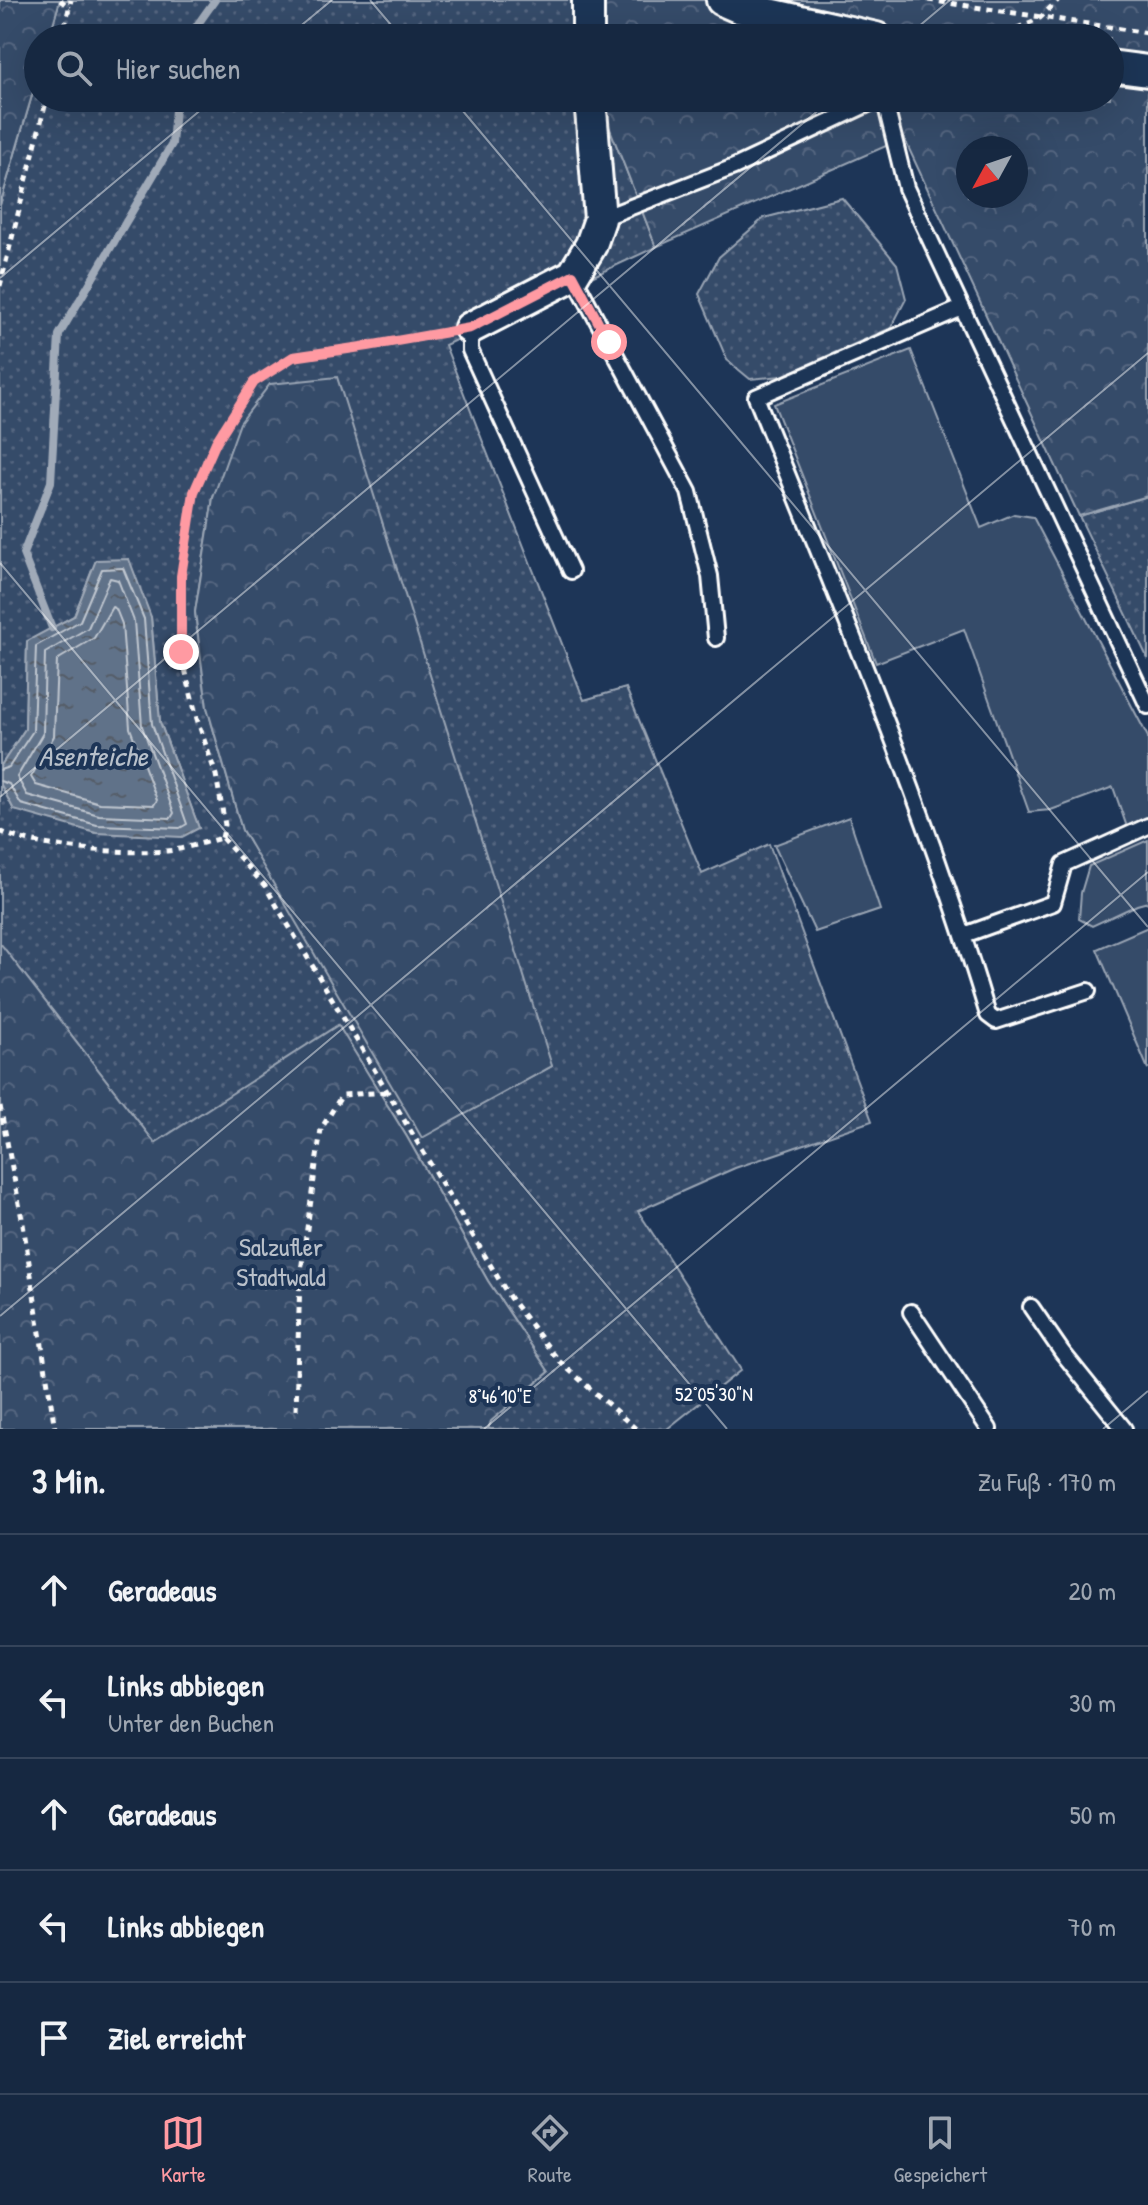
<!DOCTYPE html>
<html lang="de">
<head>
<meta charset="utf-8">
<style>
	:root { --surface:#162841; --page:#23344c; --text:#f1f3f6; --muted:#9ea6b1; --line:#35445a; --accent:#ff9aa2 }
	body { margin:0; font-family:"Patrick Hand",sans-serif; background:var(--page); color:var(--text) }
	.compass { position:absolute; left:956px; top:136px; width:72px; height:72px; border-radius:50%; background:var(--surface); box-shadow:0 8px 32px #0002; rotate:230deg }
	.stop { position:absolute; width:24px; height:24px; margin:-18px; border:6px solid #ff9aa2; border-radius:50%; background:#fff }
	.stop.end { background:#ff9aa2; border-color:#fff; box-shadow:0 2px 8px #0008 }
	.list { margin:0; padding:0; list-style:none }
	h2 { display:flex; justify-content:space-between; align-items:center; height:104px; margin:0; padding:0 32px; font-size:34px }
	h2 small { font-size:26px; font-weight:400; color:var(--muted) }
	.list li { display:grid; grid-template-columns:52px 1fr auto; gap:24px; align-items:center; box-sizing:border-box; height:112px; padding:0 32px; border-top:2px solid var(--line) }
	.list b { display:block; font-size:30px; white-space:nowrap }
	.list p { margin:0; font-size:26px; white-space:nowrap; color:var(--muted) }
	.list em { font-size:26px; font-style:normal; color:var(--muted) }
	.icon { flex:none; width:44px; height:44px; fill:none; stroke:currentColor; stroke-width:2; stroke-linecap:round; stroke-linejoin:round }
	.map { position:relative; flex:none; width:1148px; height:1429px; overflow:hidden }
	.search { position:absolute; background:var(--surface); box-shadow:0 8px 32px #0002; left:24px; right:24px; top:24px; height:88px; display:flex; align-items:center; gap:20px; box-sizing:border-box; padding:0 28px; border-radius:44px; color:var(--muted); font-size:30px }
	.sheet { height:664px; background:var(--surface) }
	nav { display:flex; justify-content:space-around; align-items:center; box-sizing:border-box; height:112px; border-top:2px solid var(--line); background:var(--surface); font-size:22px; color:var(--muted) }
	nav a { display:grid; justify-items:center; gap:4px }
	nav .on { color:var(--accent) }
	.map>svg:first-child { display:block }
</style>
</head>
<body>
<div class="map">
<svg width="1148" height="1429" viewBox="0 0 1148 1429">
	<defs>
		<pattern id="grass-dots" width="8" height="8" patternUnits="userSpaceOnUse" patternTransform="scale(2)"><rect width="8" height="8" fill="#364b69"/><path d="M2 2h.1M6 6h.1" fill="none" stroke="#546680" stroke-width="1.8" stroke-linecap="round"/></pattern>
		<pattern id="forest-crowns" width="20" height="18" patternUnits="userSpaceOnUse" patternTransform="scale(2)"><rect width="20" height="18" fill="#364b69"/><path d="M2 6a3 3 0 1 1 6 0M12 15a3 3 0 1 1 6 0" fill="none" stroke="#546680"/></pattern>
		<pattern id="water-ripples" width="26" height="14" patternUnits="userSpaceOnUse" patternTransform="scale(2)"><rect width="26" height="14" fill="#617289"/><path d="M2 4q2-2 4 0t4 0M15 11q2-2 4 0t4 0" fill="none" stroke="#555d67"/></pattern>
	</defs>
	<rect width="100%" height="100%" fill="#1d3557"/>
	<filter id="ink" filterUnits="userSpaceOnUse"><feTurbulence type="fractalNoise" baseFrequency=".0125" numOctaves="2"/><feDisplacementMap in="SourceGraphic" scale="16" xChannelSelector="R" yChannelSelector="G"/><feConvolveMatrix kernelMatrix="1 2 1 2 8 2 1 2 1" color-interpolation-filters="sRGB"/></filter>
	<g filter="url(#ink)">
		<!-- grass -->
		<g fill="url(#grass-dots)" stroke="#9aa5b4" stroke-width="2" fill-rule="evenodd">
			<path d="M60,0h533l-1,38h-543z"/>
			<path d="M38,75v23h560l58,149 -211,98 139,355 42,-12 76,186 67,-30 103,277 -137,47 -97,43 103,159 -74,59h-179l3,-8 58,-49 -61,-91 -81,-144 -69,-111 -183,117 -155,-200v-160l14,27 185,18 -39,-106 -9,-105 -55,-56 -22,55 -47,26 -2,87 -25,38v-562zM213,498l339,568 -129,71 -181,-307 -35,-123 -12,-95z"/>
			<path d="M842,198l55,66 9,35 -15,29 -109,48 -32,3 -23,-19 -28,-66 20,-37 45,-39z"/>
			<path d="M1148,496v163l-69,-143z"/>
		</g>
		<!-- forest -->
		<g fill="url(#forest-crowns)" stroke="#9aa5b4" stroke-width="2" fill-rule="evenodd">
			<path d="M0,0h60l-11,38h-11v37l-38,130z"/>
			<path d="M593,0h555v496l-69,20 -175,-378 -248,109 -58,-149h512v-60h-518zM968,148h48v48h-48z"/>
			<path d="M337,377l215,689 -130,72 -180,-308 -35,-123 -12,-95 18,-114 27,-75 30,-39z"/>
			<path d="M0,943l155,200 183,-118 69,112 81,144 61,91 -58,49 -3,8h-488z"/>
		</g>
		<!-- garden -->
		<g fill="#364b69" stroke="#9aa5b4" stroke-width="2">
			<path d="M911,350l70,178 33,-14 19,3 115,220v83l-6,9 -15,-2 -14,-40 -62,23 -22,2 -65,-183 -88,34 -102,-259z"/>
			<path d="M849,817l31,93 -65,22 -41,-87z"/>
			<path d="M1148,840v62l-11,3 -45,21 -13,-7 2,-26 8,-27z"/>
			<path d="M1148,927v142l-51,-120z"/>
		</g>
		<!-- water -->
		<path fill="url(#water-ripples)" stroke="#a0aab8" stroke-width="2" d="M129,559l22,58 9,105 39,106 -17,9 -86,-4 -82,-23 -14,-27v-16l25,-38 2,-88 47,-25 22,-56z"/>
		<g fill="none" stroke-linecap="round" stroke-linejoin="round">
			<!-- shore -->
			<g stroke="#c0c7d0" stroke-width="2">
				<path d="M110,578l8,2 16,41 8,105 32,87 -3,5 -72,-3 -72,-20 -10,-18 26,-44 2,-80 43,-25z"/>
				<path d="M112,607l4,2 6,15 8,104 27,72 -3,5 -54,-2 -64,-18 -5,-8 23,-41 3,-76 37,-22z"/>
				<path d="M0,770l9,-3 24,-36 3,-85 44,-25 22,-52 21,-1 21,51 8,105 35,100 -7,4 -83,-3 -76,-21 -12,-20 -9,-3"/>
			</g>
			<!-- stream -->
			<g stroke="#a0aab8" stroke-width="8">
				<path d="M188,38l27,-38"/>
				<path d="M52,628l-29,-74 28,-72 8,-147 113,-191 4,-46"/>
			</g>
			<defs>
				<g id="lane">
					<path d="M884,98l22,90 242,518"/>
					<path d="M600,219l134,-52 147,-69"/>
					<path d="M573,275l116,217 21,84 6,62"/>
					<path d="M962,308l-206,89c82,204 169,407 232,618l8,6 92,-30"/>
					<path d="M470,328v22l101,221"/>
					<path d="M964,935l89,-32 11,-39 84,-38"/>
					<path d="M1031,1307l31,45 62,77"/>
					<path d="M911,1312l78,117"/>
				</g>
				<g id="street">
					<path d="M588,0v38"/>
					<path d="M722,0l16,7 138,31"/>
					<path d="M1110,66l38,5"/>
					<path d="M470,328l103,-53 18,-30 9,-26 -10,-121"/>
				</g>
			</defs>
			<!-- lane casing -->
			<use href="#lane" stroke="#fff" stroke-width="20"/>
			<!-- street casing -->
			<use href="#street" stroke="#fff" stroke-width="36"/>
			<!-- path -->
			<g stroke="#fff" stroke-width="5" stroke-dasharray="6 6" stroke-linecap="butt">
				<path d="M60,0l10,8"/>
				<path d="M928,0l220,33"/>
				<path d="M62,38l9,-38"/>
				<path d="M995,38l45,-20 18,-18"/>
				<path d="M0,286l47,-188"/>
				<path d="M0,831c35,18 126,23 167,20 18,-2 37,-9 55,-13"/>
				<path d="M222,838l43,48 245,412 49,63 77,68"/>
				<path d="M222,838l3,-13 -9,-50 -19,-56 -16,-67v-76l13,-84 22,-50 38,-60 39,-25 75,-11 78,-14"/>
				<path d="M0,1106l23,118 32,205"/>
				<path d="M296,1410l4,-132 21,-149 21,-34 45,-3"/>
			</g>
			<!-- lane -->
			<use href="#lane" stroke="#1d3557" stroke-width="14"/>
			<!-- street -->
			<use href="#street" stroke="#1d3557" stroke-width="30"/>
		</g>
	</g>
	<g fill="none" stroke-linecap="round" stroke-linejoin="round" filter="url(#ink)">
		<!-- route -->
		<path stroke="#ff9aa2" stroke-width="10" d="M181,652v-76l13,-84 22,-50 38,-60 39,-25 75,-11 102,-18 103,-53 36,67"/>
	</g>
	<!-- ticks -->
	<path fill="none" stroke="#fff" stroke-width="2" stroke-opacity="0.45" d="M370,0l32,38M286,38l46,-38M905,38l45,-38M452,98l696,829M0,278l215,-180M0,563l727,866M0,797l833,-699M0,1316l1148,-963M484,1429l664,-557M1103,1429l45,-38"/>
	<g text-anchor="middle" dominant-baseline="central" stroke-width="8" stroke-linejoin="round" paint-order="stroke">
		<!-- park labels -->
		<g font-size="26" fill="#b9c0ca" stroke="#1d3557">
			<text x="281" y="1246">Salzufler<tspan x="281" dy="30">Stadtwald</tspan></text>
		</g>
		<!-- water labels -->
		<g font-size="28" font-style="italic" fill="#b8c0ca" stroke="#1d3557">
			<text x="93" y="756">Asenteiche</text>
		</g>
	</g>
	<g font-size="20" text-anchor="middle" fill="#fff" stroke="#1d3557" stroke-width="8" stroke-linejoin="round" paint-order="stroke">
		<text x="714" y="1401">52°05'30"N</text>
		<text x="500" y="1403">8°46'10"E</text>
	</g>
</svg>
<svg class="compass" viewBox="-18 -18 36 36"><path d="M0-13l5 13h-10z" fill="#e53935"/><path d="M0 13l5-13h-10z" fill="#9ea6b1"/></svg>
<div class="stop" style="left:609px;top:342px"></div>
<div class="stop end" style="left:181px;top:652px"></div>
<div class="search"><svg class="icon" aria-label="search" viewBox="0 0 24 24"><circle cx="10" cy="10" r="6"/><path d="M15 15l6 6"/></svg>Hier suchen</div>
</div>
<section class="sheet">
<h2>3 Min.<small>Zu Fuß · 170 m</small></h2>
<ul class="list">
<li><svg class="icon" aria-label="ahead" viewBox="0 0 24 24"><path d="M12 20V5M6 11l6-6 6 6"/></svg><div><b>Geradeaus</b></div><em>20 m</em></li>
<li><svg class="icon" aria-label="left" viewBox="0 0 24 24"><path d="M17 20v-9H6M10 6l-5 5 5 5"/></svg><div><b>Links abbiegen</b><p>Unter den Buchen</p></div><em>30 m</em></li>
<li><svg class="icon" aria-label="ahead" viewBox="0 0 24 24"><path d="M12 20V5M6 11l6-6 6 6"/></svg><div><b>Geradeaus</b></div><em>50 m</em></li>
<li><svg class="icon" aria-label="left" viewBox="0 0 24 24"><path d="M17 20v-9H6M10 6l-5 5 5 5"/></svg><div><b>Links abbiegen</b></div><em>70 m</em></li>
<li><svg class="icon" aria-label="arrive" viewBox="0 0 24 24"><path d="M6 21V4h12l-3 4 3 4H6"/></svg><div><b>Ziel erreicht</b></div></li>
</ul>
</section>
<nav>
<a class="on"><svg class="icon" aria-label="map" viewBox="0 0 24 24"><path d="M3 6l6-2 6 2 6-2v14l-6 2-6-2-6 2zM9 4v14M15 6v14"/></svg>Karte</a>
<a><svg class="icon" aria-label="directions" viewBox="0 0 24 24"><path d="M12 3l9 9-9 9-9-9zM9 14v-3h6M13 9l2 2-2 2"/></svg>Route</a>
<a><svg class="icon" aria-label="saved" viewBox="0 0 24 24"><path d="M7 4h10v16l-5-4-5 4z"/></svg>Gespeichert</a>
</nav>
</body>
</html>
